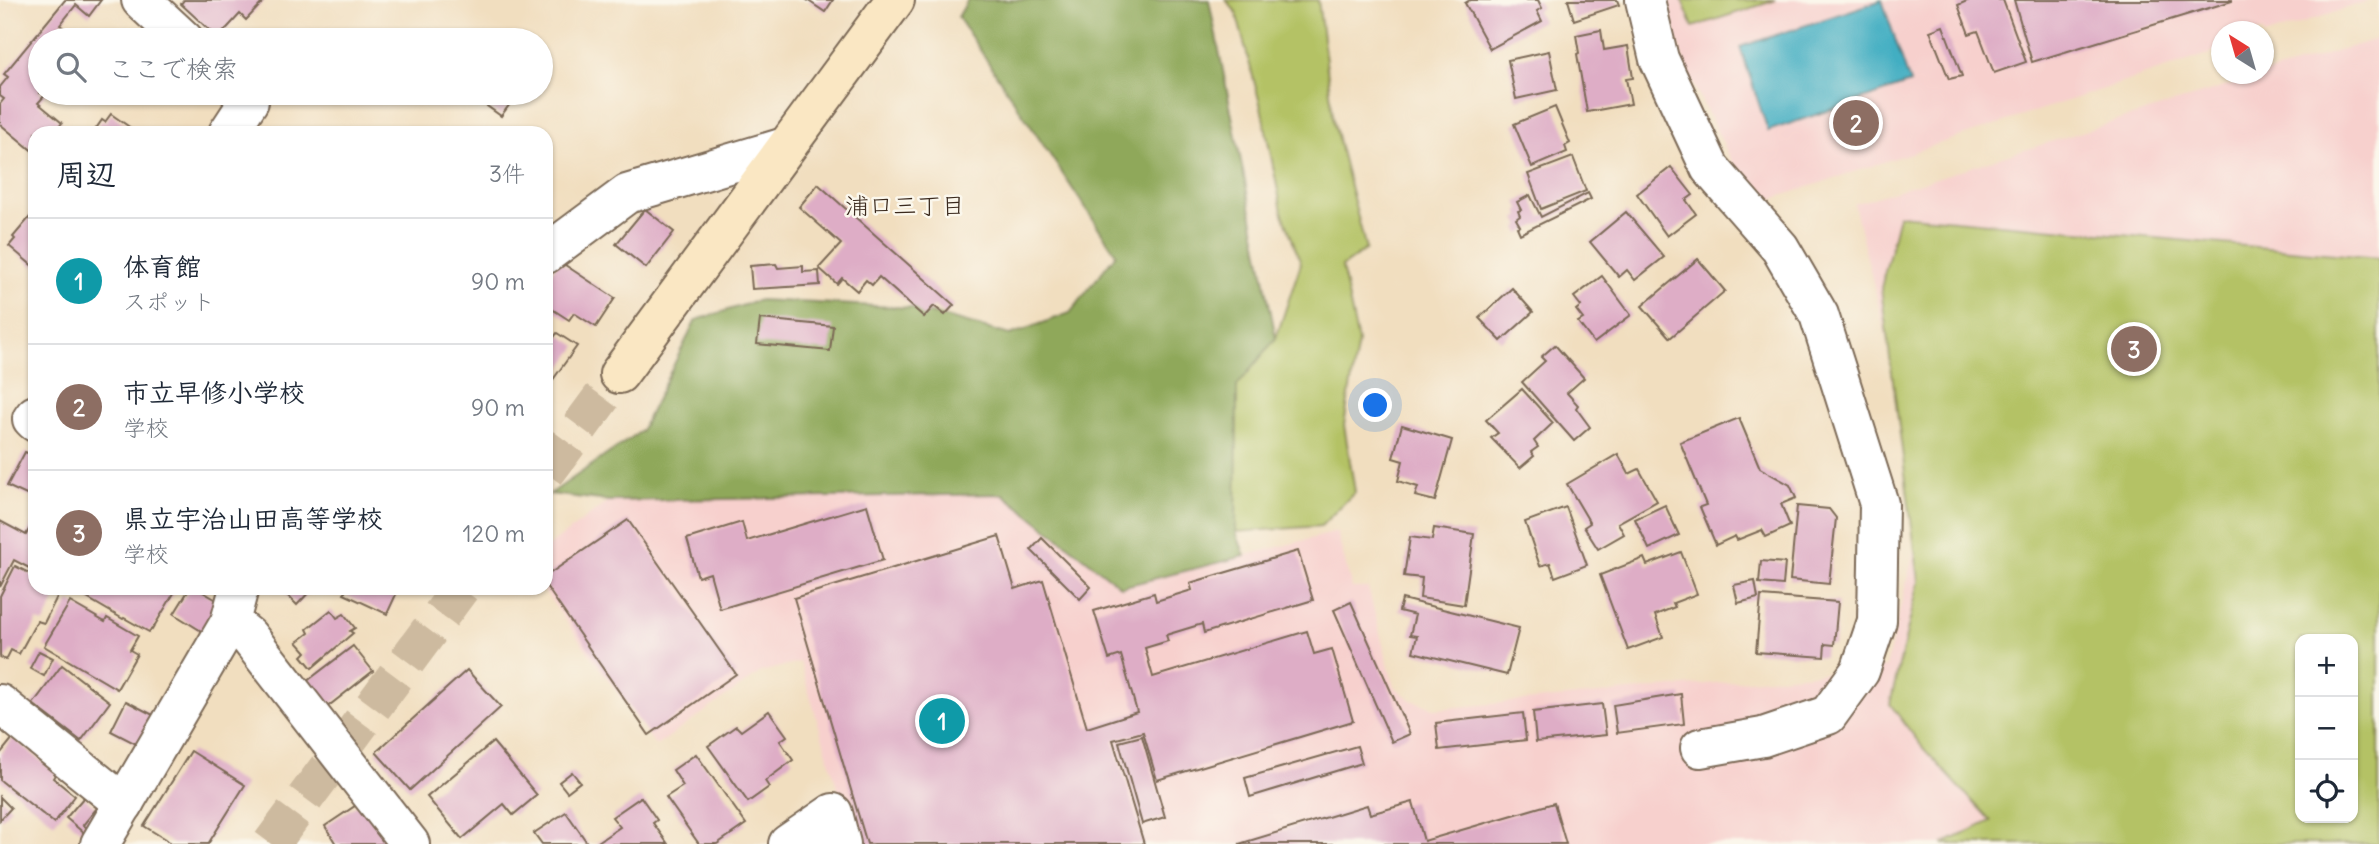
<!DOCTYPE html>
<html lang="ja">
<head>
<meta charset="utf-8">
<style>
	:root { --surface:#fff; --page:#f2f2f3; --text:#1f2937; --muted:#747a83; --line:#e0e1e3; --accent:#db2777 }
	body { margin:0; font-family:Delius,"Klee One",sans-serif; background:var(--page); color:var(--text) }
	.controls { position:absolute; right:21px; bottom:21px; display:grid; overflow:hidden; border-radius:14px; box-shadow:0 2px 5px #0004 }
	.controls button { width:63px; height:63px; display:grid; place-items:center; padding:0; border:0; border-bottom:2px solid var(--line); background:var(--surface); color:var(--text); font:35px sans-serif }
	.compass { position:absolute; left:2211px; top:21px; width:63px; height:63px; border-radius:50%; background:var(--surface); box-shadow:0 2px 5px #0004; rotate:323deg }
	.you { position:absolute; left:1376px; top:406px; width:24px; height:24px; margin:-18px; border:5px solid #fff; border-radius:50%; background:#1a73e8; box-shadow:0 0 0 10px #1a73e833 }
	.badge { display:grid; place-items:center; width:46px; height:46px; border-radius:50%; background:var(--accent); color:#fff; font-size:23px; font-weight:700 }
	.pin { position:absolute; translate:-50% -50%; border:4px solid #fff; box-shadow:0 2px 7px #0006 }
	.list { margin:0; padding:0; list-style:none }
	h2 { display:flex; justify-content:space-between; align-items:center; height:91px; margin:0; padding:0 28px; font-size:30px }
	h2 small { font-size:23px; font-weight:400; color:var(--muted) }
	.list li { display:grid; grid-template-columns:46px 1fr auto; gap:21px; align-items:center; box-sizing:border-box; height:126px; padding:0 28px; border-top:2px solid var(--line) }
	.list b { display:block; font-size:26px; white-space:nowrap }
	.list p { margin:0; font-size:23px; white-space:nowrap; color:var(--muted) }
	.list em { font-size:23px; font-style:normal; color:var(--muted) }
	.icon { flex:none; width:38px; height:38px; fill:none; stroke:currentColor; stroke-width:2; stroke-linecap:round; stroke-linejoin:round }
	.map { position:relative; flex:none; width:2379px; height:844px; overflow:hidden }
	.search { position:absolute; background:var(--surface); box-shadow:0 2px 5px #0004; left:28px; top:28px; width:525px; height:77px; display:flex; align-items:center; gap:18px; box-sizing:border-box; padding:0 24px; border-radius:38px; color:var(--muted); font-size:26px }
	.panel { position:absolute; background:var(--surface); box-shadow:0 2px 5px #0004; left:28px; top:126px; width:525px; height:469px; border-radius:21px }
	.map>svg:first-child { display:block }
</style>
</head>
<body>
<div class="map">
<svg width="2379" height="844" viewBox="0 0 2379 844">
	<rect width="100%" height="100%" fill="#fbf7ec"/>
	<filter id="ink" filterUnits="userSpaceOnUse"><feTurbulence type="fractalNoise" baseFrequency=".0143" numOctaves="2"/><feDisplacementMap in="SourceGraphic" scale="14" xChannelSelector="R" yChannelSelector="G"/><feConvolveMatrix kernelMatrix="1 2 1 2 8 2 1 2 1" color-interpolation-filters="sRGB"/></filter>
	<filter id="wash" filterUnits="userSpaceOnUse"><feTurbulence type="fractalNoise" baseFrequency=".00686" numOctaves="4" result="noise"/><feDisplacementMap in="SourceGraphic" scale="28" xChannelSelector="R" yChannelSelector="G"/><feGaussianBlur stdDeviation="1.57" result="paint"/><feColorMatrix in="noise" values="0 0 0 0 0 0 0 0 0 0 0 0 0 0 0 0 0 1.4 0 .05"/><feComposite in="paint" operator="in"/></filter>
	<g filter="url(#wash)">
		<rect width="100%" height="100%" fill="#f1debf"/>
		<!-- built -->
		<g fill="#f7d0cd" fill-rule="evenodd">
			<path d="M1666,0h705l-107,36v-4h-42l-1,18 -455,151 -26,-24 -54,-107z"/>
			<path d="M2379,38v806h-1525l-54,-182 -39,10 -105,74 -114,-158h4v-40l63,-47 394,-7 118,93 216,-55 15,56h16l26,98 17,14 26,9 449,-42 40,-166 -72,-297zM2300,639h53v179h-53z"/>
		</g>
		<!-- green -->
		<g fill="#b4c265" stroke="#787642" stroke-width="2" fill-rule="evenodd">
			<path d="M1226,0h92l16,123 32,126 -24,18 16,75 -14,83 11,67 -34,34 -85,6 1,-146 39,-48 25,-75 -19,-52 -20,-100 -26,-99z"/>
			<path d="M1682,0h94l-83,27z"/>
			<path d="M1899,215l480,43v586h-436l48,-23 -68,-73 -33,-44 29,-123 -38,-293zM2353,639v179h-53v-179z"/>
		</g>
		<!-- forest -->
		<path fill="#8fa85a" stroke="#65693c" stroke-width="2" d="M968,0h241l67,338 -39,48 -1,146 9,24 -124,31 -118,-93 -394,7 -59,-7 91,-63 55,-111 64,-20 153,8 97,27 60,-22 46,-59 -158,-237z"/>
		<!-- water -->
		<path fill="#43aec2" stroke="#3f6c70" stroke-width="2" d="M1882,0l28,83 -142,48 -28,-84z"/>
		<g id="blocks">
			<!-- building -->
			<g fill="#deadc6">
				<path d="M65,0h36l-12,16 -13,-11 -16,20 19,15h-39v53h7l-9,10 24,20 -8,10h-19v20l-35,-29v-20l4,-5 -4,-3v-9l8,-10 -4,-3z"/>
				<path d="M184,0h81l-19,20 -6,-6 -22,24 -37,-34z"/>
				<path d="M807,0h26l-8,12z"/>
				<path d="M1470,0h68l4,8 -5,3 5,10 -52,28 -25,-46z"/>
				<path d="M1568,0h49l2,5 -45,15z"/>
				<path d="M1969,0h34l23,62 -32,11 -16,-42 -9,3 -11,-29z"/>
				<path d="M2014,0h218v1l-200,61z"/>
				<path d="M1943,26l19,50 -13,3 -19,-48z"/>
				<path d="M1601,30l3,20 24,-4 5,32 -7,1 5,25 -44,8 -10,-58 2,-1 -3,-18z"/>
				<path d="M1549,51l8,39 -41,9 -8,-39z"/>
				<path d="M475,93h43l-17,23 -28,-20z"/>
				<path d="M1555,107l15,36 -5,3 2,6 -35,15 -18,-43z"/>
				<path d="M111,114l27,19h-45l9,-13 3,2z"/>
				<path d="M1573,157l13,34 -45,18 -13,-35z"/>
				<path d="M1671,167l22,28 -7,5 10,14 -29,22 -30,-42z"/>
				<path d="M818,184l136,121 -9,10 -11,-9 -10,11 -45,-40 -7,8 -6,-5 -9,11 -15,-13 -5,6 -18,-16 22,-24 -42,-37z"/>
				<path d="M1588,193l3,6 -71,35 -3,-7 3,-1 -4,-7 4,-3 -2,-5 3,-1 -4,-8 13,-7 11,22z"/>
				<path d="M645,209l29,23 -28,36 -30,-24z"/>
				<path d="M35,211v57l-26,-22 6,-7 -2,-2z"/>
				<path d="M1626,212l38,45 -29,23 -8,-10 -8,7 -29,-35z"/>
				<path d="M1698,259l27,32 -55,47 -28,-32z"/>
				<path d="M559,261l56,37 -19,29 -22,-14 -5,7 -23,-15 2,-11 -2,-13z"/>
				<path d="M776,264l2,4 25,-2v6l16,-1 1,14 -68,4 -2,-23z"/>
				<path d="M1602,276l29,39 -37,28 -16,-21 5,-3 -7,-9 5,-4 -7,-9z"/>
				<path d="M1512,288l21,24 -32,29 -22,-23z"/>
				<path d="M760,319l73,7 -3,25 -73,-7z"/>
				<path d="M557,333l20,13 -25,35 -6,-4v-28z"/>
				<path d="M1555,345l29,33 -17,15 11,12 -2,3 14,19 -16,14 -52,-59 23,-21 -4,-4z"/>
				<path d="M1522,389l31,34 -19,18 4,6 -7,5 3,4 -14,12 -29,-30 7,-5 -12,-13z"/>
				<path d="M1739,418l21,50 30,17 6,13 -15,6 9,22 -24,11 -4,-7 -25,10 -2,-4 -19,9 -16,-38 6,-2 -26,-63z"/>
				<path d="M1402,425l50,15 -17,61 -20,-5 3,-9 -20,-6 5,-20 -10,-3z"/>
				<path d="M25,452l10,4v43l-28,-13z"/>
				<path d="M1618,454l11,20 10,-5 18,32 -39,22 6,11 -26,15 -14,-22 6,-4 -23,-39z"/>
				<path d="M867,505l16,55 -163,49 -10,-36 -12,4 -11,-38 55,-17 5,19z"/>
				<path d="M1665,505l14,30 -30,14 -14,-30z"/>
				<path d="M1797,506l32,3 7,9 -7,66 -39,-4z"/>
				<path d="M1566,507l21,58 -32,12 -5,-14 -10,3 -15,-44z"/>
				<path d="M35,518v53l-21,-11 -14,27v-66l26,14z"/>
				<path d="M628,520l108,154 -87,61 -103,-149v-10z"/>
				<path d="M1434,528l40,6 -10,71 -44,-7 2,-20 -18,-2 6,-39 22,3z"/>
				<path d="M999,536l16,53 28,-9 44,148 50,-16 -16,-57 -12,4 -15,-48 60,-18 2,8 36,-11 -2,-7 108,-32 15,49 -109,33 -2,-9 -36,11 2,6 -23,7 8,29 154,-46 7,23 18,-5 21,72 -196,59 -14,-48 -30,8 31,104h-277l-73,-246z"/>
				<path d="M1042,538l49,49 -11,12 -49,-49z"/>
				<path d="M1681,552l16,42 -24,9 2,4 -20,8 8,22 -35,13 -28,-75 44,-17 3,7z"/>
				<path d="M1761,561l24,2 -2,22 -24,-2z"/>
				<path d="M15,566l20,10v12l26,1 -17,34 -7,-2 -18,33 -8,-4 -5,10 -6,-3v-61z"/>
				<path d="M1755,581l3,17 -20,5 -4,-18z"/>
				<path d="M70,588h107l-25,42 -1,-1 -2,3 -25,-14 -1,1z"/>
				<path d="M190,588h6l24,14 -17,30 -29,-18z"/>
				<path d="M280,588h39l-3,3 -3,-3 -16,17z"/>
				<path d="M347,588h52l-12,26 -43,-20z"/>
				<path d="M1761,596l77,6 -4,43 -9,-1 -1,13 -68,-5z"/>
				<path d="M1402,599l117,29 -12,47 -94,-23 4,-16 -7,-1 5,-20 -16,-4z"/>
				<path d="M70,602l35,20 2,-4 31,18 -8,14 7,4 -20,35 -73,-43z"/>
				<path d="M1351,602l59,132 -18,8 -58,-132z"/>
				<path d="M331,610l6,8 7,-4 11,14 -5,3 3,2 -41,35 -10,-12 4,-4 -9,-10 12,-9 -2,-4z"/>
				<path d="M353,646l20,25 -47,37 -20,-26z"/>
				<path d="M39,651l14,7 -9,18 -14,-8z"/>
				<path d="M62,665l48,37 -29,39 -48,-37z"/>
				<path d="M467,670l34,37 -91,83 -34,-38z"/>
				<path d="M1681,694l3,30 -67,9 -4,-28z"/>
				<path d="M126,701l31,16 -15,30 -31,-16z"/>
				<path d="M1602,704l4,31 -70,7 -3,-30z"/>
				<path d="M769,711l18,25 -7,5 13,19 -28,21 4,6 -21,15 -40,-56 28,-20 5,5z"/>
				<path d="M1523,713l3,27 -87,10 -3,-27z"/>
				<path d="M1142,736l23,81 -23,7 -23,-82z"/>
				<path d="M13,738l43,35 -3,5 22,18 -21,27 -54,-43v-26z"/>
				<path d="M493,742l44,53 -24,20 -9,-11 -42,35 -35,-42z"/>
				<path d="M1357,746l5,17 -112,34 -5,-19z"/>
				<path d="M191,751l54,34 -37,59h-35l-29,-18z"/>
				<path d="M696,754l50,70 -29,20h-18l-33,-47 17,-11 -10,-16z"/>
				<path d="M572,772l8,10 -13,10 -8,-10z"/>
				<path d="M0,797l11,11 -11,12z"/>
				<path d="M84,797l13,11 -14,17 6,4 -4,5 -19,-16z"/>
				<path d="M641,797l16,23 -4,3 15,21h-73l25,-17 -8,-10z"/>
				<path d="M361,802l28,42h-53l-11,-18z"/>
				<path d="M1413,802l11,39 130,-38 12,41h-327l128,-39 3,9z"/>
				<path d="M566,812l22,32h-46l-8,-11z"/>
			</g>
		</g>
	</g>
	<g filter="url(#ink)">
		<use href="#blocks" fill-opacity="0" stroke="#7b6956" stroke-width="2"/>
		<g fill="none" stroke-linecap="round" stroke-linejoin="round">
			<!-- secondary-tunnel -->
			<g stroke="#cdba9f" stroke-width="38" stroke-dasharray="38 19" stroke-linecap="butt">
				<path d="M546,473l73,-99"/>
				<path d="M271,844l190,-256"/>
			</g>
			<defs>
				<g id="street">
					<path d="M141,0l43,40"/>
					<path d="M1645,0l14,59 51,109 70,80 39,67 60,189 -2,117 -17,50 -32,44 -65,22 -63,11"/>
					<path d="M228,133l21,-32 -9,-8"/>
					<path d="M546,254l81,-60 158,-47"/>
					<path d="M35,415l-3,4 3,3"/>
					<path d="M239,588l-9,34 18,14 162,208"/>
					<path d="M0,704l124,100"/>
					<path d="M100,844l130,-222"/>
					<path d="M788,844l45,-31 8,31"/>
				</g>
				<path id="secondary" d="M619,374l276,-374"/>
			</defs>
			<!-- street casing -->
			<use href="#street" stroke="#7b6956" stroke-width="42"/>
			<!-- secondary casing -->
			<use href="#secondary" stroke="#7b6956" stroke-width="42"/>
			<!-- street -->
			<use href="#street" stroke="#fff" stroke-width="38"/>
			<!-- secondary -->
			<use href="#secondary" stroke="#fae7c3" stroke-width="38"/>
		</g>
	</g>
	<g text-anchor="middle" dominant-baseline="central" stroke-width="5" stroke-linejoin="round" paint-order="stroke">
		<!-- neighbourhood labels -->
		<g font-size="24" fill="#3b2a1e" stroke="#fbf7ec">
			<text x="905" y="205">浦口三丁目</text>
		</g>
	</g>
</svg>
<div class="controls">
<button>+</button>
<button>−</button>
<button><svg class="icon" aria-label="locate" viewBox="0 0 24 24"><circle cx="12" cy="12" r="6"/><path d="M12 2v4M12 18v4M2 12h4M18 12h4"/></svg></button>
</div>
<svg class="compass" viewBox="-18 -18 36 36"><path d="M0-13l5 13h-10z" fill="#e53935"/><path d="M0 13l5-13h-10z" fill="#747a83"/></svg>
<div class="you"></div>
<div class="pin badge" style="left:942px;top:721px;background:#0f9aa8">1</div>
<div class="pin badge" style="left:1856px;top:123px;background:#8d6e63">2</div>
<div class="pin badge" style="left:2134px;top:349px;background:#8d6e63">3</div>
<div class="search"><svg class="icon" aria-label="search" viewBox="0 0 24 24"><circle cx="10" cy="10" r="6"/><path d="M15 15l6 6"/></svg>ここで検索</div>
<section class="panel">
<h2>周辺<small>3件</small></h2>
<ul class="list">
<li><span class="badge" style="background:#0f9aa8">1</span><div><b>体育館</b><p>スポット</p></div><em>90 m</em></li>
<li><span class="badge" style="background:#8d6e63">2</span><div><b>市立早修小学校</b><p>学校</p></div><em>90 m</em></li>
<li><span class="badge" style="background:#8d6e63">3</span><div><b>県立宇治山田高等学校</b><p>学校</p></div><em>120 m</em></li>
</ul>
</section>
</div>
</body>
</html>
